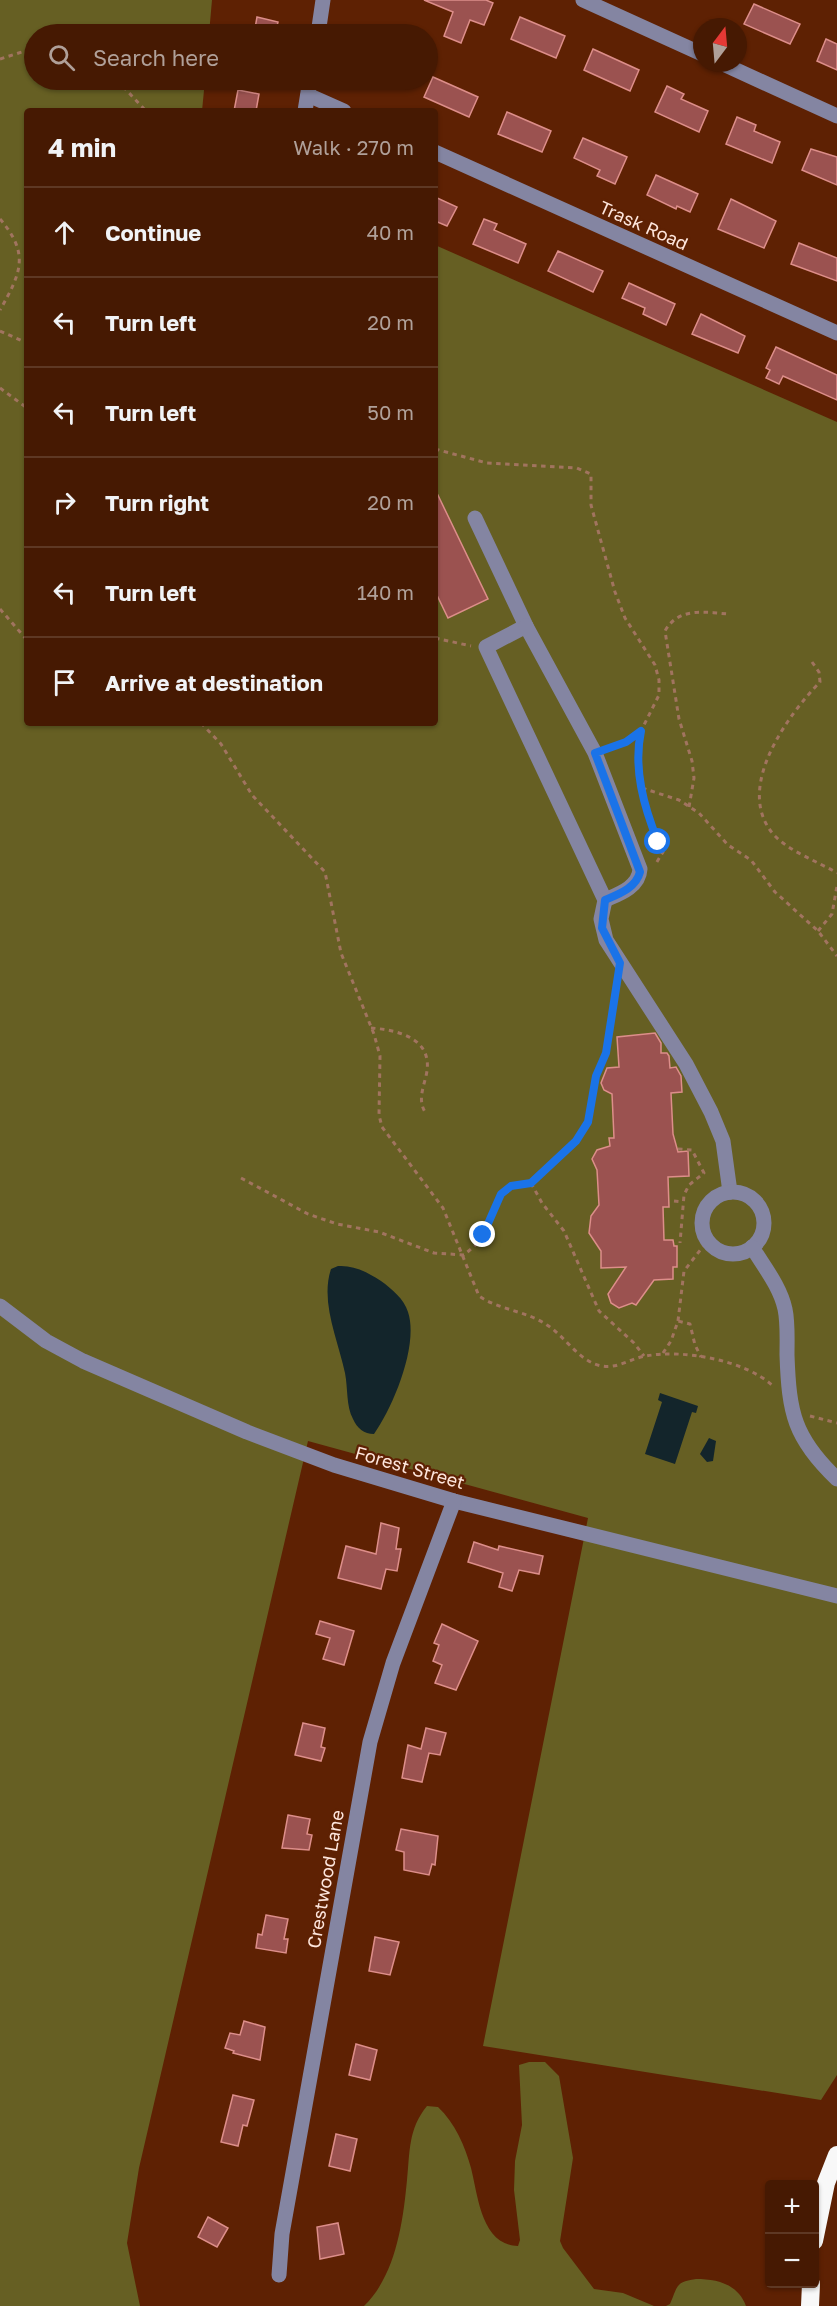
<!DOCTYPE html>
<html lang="en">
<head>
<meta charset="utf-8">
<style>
	:root { --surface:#461902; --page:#4d220c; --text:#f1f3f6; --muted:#b0a099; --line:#5e3824 }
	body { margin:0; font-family:"Golos Text",sans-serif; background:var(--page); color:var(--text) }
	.controls { position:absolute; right:18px; bottom:18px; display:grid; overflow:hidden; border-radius:6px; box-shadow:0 2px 4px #0004 }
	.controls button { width:54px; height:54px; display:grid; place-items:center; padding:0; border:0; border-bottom:2px solid var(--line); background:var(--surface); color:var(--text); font:30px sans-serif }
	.compass { position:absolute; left:693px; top:18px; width:54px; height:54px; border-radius:50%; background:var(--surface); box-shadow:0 2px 4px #0004; rotate:16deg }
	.stop { position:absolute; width:18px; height:18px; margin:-14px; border:4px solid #1a73e8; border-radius:50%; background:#fff }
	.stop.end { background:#1a73e8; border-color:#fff; box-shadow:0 2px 6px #0008 }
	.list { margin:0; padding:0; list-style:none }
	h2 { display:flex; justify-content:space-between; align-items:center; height:78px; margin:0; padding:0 24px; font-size:26px }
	h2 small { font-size:20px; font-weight:400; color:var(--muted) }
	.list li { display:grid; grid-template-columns:39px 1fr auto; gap:18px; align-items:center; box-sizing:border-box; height:90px; padding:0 24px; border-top:2px solid var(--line) }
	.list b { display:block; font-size:22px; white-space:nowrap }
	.list em { font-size:20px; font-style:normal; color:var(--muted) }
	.icon { flex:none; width:33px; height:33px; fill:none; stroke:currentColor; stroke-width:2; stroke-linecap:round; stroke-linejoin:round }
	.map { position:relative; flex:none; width:837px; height:2306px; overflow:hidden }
	.search { position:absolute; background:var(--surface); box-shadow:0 2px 4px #0004; left:24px; top:24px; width:414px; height:66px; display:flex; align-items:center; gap:15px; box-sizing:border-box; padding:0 21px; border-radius:33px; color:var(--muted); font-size:22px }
	.panel { position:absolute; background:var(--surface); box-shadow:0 2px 4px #0004; left:24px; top:108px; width:414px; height:618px; border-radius:6px }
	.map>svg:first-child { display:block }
</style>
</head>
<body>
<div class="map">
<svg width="837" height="2306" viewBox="0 0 837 2306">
	<rect width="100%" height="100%" fill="#5e2103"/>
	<!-- green -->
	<g fill="#665f23">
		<path d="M0,0h212l-3,34h-175v46h171l-3,31h-175v612h408v-478l402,177v1653l-16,25 -338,-54 105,-528 -280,-77 -169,727 -12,75 13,63h-140z"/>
		<path d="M529,2062h16l14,14 14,82 -13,83 3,7 31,41 29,4 31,13h-290c32,-31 39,-84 43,-126 3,-28 1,-51 20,-74l11,1c17,16 27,39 33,61 7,27 10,77 47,78l2,-6 -6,-50 1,-29 7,-36 -3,-60z"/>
		<path d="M696,2279c21,0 42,5 50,27h-80l4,-2c8,-18 5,-22 26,-25z"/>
	</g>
	<!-- water -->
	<g fill="#13252b">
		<path d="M338,1266c16,-1 29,6 43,15 11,8 23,18 27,31 11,33 -15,95 -34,122 -10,0 -17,-6 -21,-15 -7,-13 -5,-31 -8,-46 -7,-33 -25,-71 -14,-104z"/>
		<path d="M660,1393l38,13 -2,7 -4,-1 -17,52 -30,-10 17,-52 -4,-2z"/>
		<path d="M709,1438l7,3 -3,20 -6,1 -7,-8z"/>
	</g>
	<!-- building -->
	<g fill="#9b5250" stroke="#dd8e8a" stroke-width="1.5">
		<path d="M424,0h62l7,3 -9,22 -14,-5 -9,23 -17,-7 9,-24z"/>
		<path d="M754,4l46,20 -10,20 -46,-20z"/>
		<path d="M257,17l21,5 -3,12h-21z"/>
		<path d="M520,17l45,19 -9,22 -45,-19z"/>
		<path d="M826,39l11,5v26l-20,-9z"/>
		<path d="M593,49l46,21 -9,21 -46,-21z"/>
		<path d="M433,77l45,20 -9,20 -45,-20z"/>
		<path d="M667,86l17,8 -3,5 27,12 -9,21 -44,-20z"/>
		<path d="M238,90l21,4 -3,17h-22z"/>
		<path d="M507,112l44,19 -9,21 -44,-18z"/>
		<path d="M737,117l19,8 -2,6 26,11 -8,21 -46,-19z"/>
		<path d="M583,138l44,19 -12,27 -18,-8 3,-6 -26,-12z"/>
		<path d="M811,149l26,8v28l-35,-15z"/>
		<path d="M656,175l42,19 -8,18 -13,-6 -1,3 -29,-14z"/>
		<path d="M435,197l22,10 -10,19 -12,-5z"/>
		<path d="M731,199l45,22 -12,27 -46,-19z"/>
		<path d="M484,219l13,5 -3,6 32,14 -8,19 -45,-19z"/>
		<path d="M799,243l38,15v23l-46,-17z"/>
		<path d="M558,251l45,20 -10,21 -45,-21z"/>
		<path d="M629,283l46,21 -9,21 -23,-11 2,-6 -23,-10z"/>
		<path d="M701,314l44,22 -7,17 -46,-19z"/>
		<path d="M776,347l61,28v25l-54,-24 -4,8 -13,-6 4,-8 -4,-2z"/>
		<path d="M435,489l53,110 -40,19 -13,-27z"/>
		<path d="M655,1033l6,10v10h6l2,3 1,12 6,-1 5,9 1,16 -11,1 2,41 5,18 10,-1 1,25 -21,1 1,30h-6l1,33h9l1,6h3v21h-4v12l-19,1 -18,25 -4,-2 -13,5 -8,-5 -3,-9 18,-27 -25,1v-17l-12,-18 2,-17 8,-11 -2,-35 -5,-11 5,-9 13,-4 -1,-8h5l-2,-44 -8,-4 -3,-7 6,-15 12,-1 -2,-30z"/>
		<path d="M381,1523l18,5 -3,21h5l-4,22 -11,-2 -5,20 -43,-11 8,-32 30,8z"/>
		<path d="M474,1542l24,8 1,-4 44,10 -4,18 -20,-4 -7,21 -13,-4 4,-14 -35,-11z"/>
		<path d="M320,1621l34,10 -10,34 -21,-6 7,-21 -14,-4z"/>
		<path d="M442,1624l36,17 -22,49 -21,-7 7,-18 -9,-4 6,-16 -5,-2z"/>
		<path d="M303,1723l22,5 -4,19 4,1 -4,13 -26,-6z"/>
		<path d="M426,1728l20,5 -6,22 -11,-2 -7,29 -20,-4 6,-33 13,4z"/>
		<path d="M288,1815l22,4 -3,15 5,1 -3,15 -27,-2z"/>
		<path d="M401,1829l37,7 -3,29 -3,-1 -3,11 -25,-5v-18l-8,-2z"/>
		<path d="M266,1915l22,4 -4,20h4l-2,14 -30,-5 2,-14 4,1z"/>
		<path d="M375,1937l24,5 -9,33 -21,-4z"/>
		<path d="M244,2021l21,6 -5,33 -27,-7 1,-2 -9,-3 5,-15 10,2z"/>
		<path d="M356,2044l21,6 -7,30 -21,-5z"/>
		<path d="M233,2095l21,5 -7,26 -4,-1 -5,21 -17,-4z"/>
		<path d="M336,2134l21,5 -7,32 -21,-5z"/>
		<path d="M208,2217l20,11 -11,19 -19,-10z"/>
		<path d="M338,2223l6,31 -24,5 -3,-32z"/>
	</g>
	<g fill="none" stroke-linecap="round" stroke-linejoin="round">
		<!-- path -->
		<g stroke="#a1745f" stroke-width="3" stroke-dasharray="4.5 4.5" stroke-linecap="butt">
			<path d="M0,59l34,-11"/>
			<path d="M117,80l29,31"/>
			<path d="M0,219c30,35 21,54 0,91"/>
			<path d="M0,331l27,12"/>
			<path d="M0,388l27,20"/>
			<path d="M435,449l52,14 90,5 14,6v31l24,87 10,26 30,47 4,15v15l-18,36 -3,34 10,49 15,38 -8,13"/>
			<path d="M0,609l27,31"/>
			<path d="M435,638l36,8"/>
			<path d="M812,662l7,10 1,10c-32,33 -87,107 -46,153 16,17 43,26 63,38"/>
			<path d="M201,723l20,21 31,51 73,77 16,81 33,81 6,22 -1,59 3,12 61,81 36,88c20,14 48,15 68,29 19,12 32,37 55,41 16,3 29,-8 44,-10 37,-7 99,4 127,30"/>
			<path d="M609,748l17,-6 14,-10"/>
			<path d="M642,788l37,12 20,13 29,32 23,15 24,32 43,39 19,25"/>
			<path d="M689,807l5,-29 -2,-17 -13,-42 -14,-88c13,-24 40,-19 63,-17"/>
			<path d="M818,931l14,-17 5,-28"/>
			<path d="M371,1028c28,2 64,11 55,48 -3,13 -8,24 -1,36"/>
			<path d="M678,1149l14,1 12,23 -15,12 -5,10 -4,48"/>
			<path d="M241,1178l67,36 29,10 42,8 55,21 30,2 15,-13 22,-48 10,-8 20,-3 53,-51 12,-56 10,-23 10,-67"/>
			<path d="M531,1183l11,20 22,28 35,80 35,32 10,13"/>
			<path d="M674,1201l9,1"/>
			<path d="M678,1321l6,-50 24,-31"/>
			<path d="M663,1353l8,-12 7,-20 12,3 5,21 6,12"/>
			<path d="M810,1416l27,7"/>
		</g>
		<!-- minor -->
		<g stroke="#8485a2" stroke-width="15">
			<path d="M583,0l119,54"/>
			<path d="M318,34l5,-34"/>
			<path d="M721,63l116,53"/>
			<path d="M308,95l36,16"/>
			<path d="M305,111l5,-31"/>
			<path d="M435,152l402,181"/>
			<path d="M475,518l51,108 -40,21 119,253 -4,19 5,21 80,124 25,48 12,29 7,51"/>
			<path d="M526,626l69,127 45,116c-1,18 -21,25 -35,31"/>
			<circle cx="733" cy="1223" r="31"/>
			<path d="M752,1247c12,20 28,39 33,62 3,14 2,31 2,46 2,58 7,83 50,124"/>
			<path d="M0,1306l46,35 37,20 164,71 87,33 120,36 383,95"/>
			<path d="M279,2275l3,-41 88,-492 23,-79 61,-162"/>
		</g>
		<!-- highway -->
		<g stroke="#f8f8f8" stroke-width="18">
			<path d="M814,2241l12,-58 11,-28"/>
			<path d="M810,2306l1,-22"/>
		</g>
	</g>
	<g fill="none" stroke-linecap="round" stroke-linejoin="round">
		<!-- route -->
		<path stroke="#1a73e8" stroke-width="8" d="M483,1235l18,-41 10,-8 20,-3 45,-42 12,-19 8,-46 10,-23 14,-90 -18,-35 3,-28c14,-6 31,-12 35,-28l-45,-119 31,-11 15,-11c-8,38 3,76 17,111"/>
	</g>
	<g text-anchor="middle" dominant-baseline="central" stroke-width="4.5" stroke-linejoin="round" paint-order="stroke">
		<!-- street labels -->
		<g font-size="18" fill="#fee6dd" stroke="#5e2103">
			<text transform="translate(644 225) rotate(24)">Trask Road</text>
			<text transform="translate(410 1467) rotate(16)">Forest Street</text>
			<text transform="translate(325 1879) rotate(-80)">Crestwood Lane</text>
		</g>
	</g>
</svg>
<div class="controls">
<button>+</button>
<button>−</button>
</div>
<svg class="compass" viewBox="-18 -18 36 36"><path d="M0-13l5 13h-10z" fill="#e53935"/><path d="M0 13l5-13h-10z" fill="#b0a099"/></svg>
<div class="stop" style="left:658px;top:842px"></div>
<div class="stop end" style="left:483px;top:1235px"></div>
<div class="search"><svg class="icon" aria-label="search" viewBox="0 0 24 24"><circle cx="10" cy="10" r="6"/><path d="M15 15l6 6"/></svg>Search here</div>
<section class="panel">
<h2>4 min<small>Walk · 270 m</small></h2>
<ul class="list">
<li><svg class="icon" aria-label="ahead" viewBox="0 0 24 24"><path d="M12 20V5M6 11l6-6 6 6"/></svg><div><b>Continue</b></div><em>40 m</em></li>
<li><svg class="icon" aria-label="left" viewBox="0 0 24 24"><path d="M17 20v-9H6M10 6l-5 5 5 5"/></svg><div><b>Turn left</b></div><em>20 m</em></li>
<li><svg class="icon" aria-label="left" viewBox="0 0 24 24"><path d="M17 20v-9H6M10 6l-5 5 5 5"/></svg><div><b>Turn left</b></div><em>50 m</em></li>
<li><svg class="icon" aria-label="right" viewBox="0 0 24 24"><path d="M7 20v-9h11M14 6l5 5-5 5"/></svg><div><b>Turn right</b></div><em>20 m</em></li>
<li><svg class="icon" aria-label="left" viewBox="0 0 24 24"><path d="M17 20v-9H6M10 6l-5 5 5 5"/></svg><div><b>Turn left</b></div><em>140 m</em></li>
<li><svg class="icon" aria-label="arrive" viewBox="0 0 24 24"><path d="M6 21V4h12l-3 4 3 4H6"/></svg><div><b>Arrive at destination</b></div></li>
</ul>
</section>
</div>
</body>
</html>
